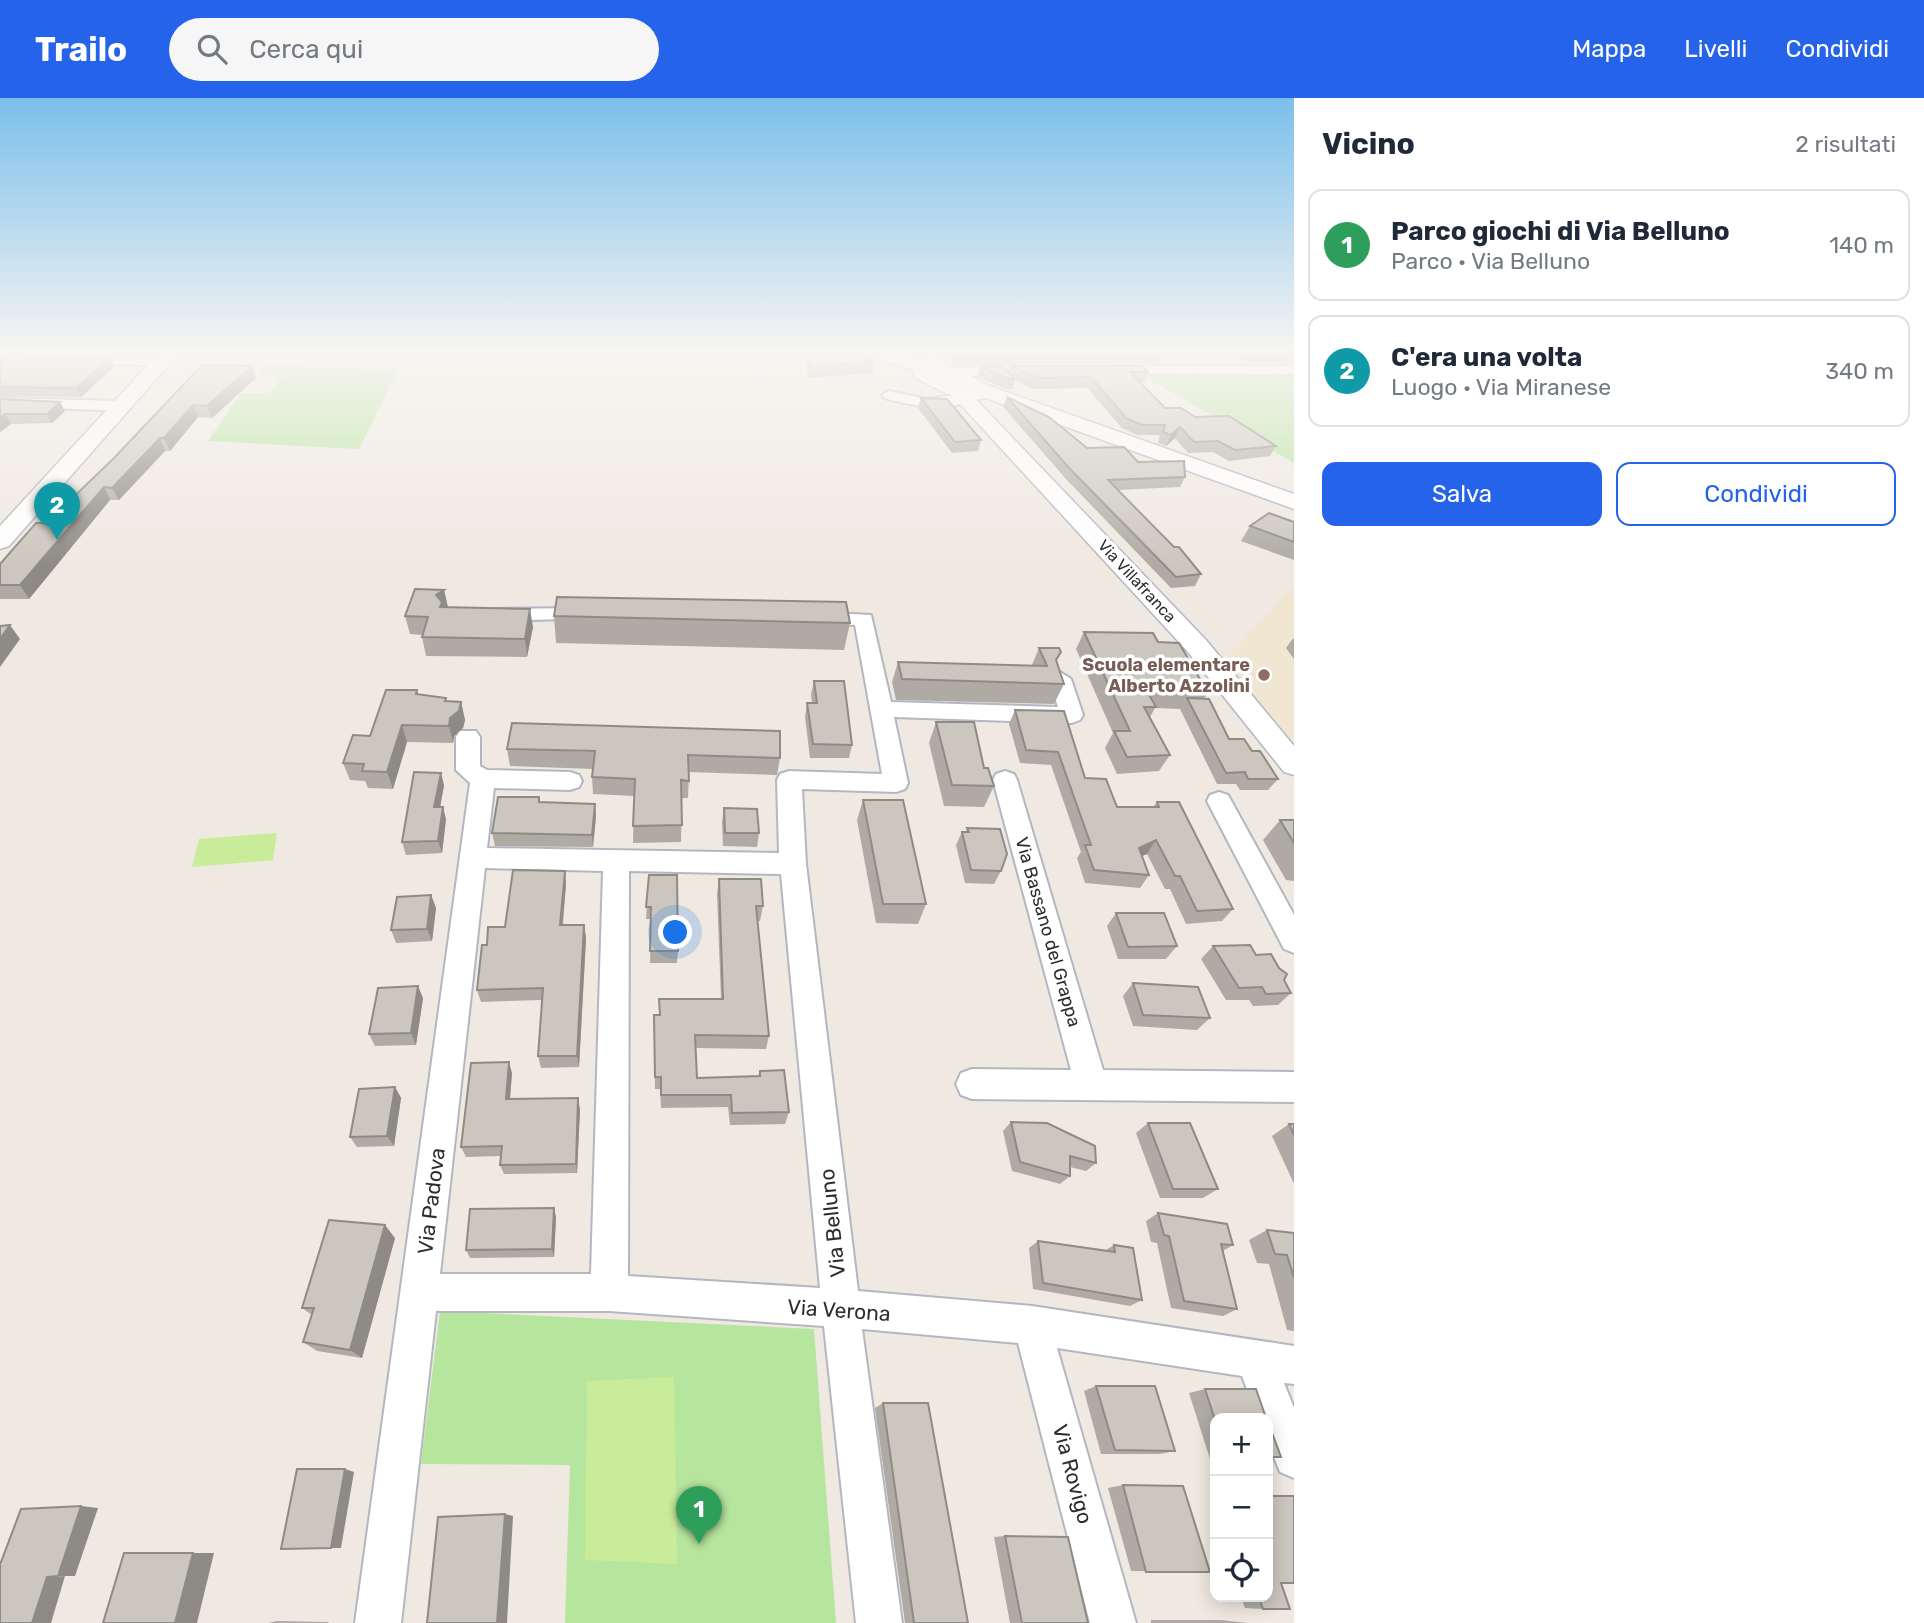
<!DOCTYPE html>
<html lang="it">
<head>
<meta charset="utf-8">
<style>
	:root { --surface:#fff; --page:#f6f6f7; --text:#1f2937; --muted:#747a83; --line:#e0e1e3; --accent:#2563eb }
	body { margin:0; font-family:Rubik,sans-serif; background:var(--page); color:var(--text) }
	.controls { position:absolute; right:21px; bottom:21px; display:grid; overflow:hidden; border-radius:14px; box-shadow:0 4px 18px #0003 }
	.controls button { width:63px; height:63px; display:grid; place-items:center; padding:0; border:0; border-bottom:2px solid var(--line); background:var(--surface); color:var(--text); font:35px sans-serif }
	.you { position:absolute; left:676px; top:835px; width:24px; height:24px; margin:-18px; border:5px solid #fff; border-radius:50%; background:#1a73e8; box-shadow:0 0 0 10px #1a73e833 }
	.badge { display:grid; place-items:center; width:46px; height:46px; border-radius:50%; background:var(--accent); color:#fff; font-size:23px; font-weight:700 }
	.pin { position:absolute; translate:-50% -58px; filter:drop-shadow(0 2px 4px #0008) }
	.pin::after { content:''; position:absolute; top:37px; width:24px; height:21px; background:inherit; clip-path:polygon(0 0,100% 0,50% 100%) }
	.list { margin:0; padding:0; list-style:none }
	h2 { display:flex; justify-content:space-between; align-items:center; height:91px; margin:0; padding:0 28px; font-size:30px }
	h2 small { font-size:23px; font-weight:400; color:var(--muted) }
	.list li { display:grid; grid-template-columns:46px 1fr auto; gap:21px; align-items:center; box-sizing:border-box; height:112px; margin:0 14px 14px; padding:0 14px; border:2px solid var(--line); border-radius:14px }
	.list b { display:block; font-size:26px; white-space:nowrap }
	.list p { margin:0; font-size:23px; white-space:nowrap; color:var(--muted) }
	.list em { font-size:23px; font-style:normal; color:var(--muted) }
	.actions { display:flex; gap:14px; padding:21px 28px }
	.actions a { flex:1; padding:16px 0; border:2px solid var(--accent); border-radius:14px; text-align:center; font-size:24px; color:var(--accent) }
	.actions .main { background:var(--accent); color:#fff }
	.icon { flex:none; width:38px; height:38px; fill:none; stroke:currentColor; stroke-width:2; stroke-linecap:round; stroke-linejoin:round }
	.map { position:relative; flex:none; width:1294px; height:1525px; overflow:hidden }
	header { display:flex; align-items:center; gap:42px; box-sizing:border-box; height:98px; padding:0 35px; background:var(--accent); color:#fff }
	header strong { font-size:33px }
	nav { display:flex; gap:38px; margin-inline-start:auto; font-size:24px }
	.search { width:490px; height:63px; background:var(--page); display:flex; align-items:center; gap:18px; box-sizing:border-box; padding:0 24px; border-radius:38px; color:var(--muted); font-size:26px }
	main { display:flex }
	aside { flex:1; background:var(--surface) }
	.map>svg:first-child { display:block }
</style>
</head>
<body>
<header>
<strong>Trailo</strong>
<div class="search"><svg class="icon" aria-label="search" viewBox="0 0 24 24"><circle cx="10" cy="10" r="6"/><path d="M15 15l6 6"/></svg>Cerca qui</div>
<nav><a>Mappa</a><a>Livelli</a><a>Condividi</a></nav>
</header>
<main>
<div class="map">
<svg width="1294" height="1525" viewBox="0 0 1294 1525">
	<rect width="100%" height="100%" fill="#efe9e1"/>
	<!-- education -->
	<path fill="#f0e6d1" d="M1294,487v161l-71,-84z"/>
	<!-- green -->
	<g fill="#b6e59e">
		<path d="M265,267l133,5 -39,79 -151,-8 33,-48h28l13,-16 -22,-2z"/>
		<path d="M1294,275v90l-152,-88z"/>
		<path d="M440,1213l374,18 22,294h-271l5,-158 -149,-1z"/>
	</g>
	<!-- pitch -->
	<g fill="#c9ec9a">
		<path d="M277,735l-4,27 -81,7 7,-28z"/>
		<path d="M674,1279l3,187 -92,-4 2,-179z"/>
	</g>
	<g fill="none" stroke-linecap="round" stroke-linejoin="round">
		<defs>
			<g id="minor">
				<path d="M923,255h14l13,15 66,-2 7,4 -7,4 -69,3 -5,-1z"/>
				<path d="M75,257l86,3 7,4 -7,4 -91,-4v-6z"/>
				<path d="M1110,268h184v8l-189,-1 -2,-3z"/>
				<path d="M889,293l38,8 36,-5 7,4c-18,17 -64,6 -86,0l-2,-3z"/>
				<path d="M0,300l123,3 8,5 -8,5 -123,-5z"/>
				<path d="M591,510l7,2 3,4 -3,4 -102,3 -10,-6 10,-6z"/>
				<path d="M815,514l56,3 20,87 167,5 -9,-28 11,-7 11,7 12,36 -3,5 -8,3 -178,-6 14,66 -3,6 -9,3 -94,-3 4,75 52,427 174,15 262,40v38l-10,-1 10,25v70l-14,-6 -12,-29v-25h-10l-16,-42 -185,-28 79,275h-46l-72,-280 -156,-14 40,294h-46l-32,-297 -215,-15h-173l-35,312h-46l115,-840 -14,-13v-33l4,-6h16l4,6v29l7,4 83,2 9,3 3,6 -3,6 -9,3 -76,-2 -7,60 292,5 -2,-73 3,-6 9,-3 93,3 -27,-149 -47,-3 -3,-4 3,-4zM485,770l118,3 -12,403h-151zM629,773l152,3 39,414 -192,-12z"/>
				<path d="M1005,673l9,3 3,6 86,290 191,2v30l-322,-3 -11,-4 -5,-11 5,-11 11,-4 99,1 -78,-290 3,-6z"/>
				<path d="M1219,694l9,3 66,120v38l-10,-4 -77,-148 3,-6z"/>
			</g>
			<path id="tertiary" d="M957,287l6,1 243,254 88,106v29l-10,-3 -96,-120 -237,-258 -3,-4z"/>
			<g id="secondary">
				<path d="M159,255h20l-170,193 -9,3v-23z"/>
				<path d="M866,255c37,-2 87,9 118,31l310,110v15l-308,-111c-25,7 -49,-10 -71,-20l-3,-9 -43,-12z"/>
			</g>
		</defs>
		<!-- minor casing -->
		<use href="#minor" stroke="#b4b7c1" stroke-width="4"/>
		<!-- tertiary casing -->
		<use href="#tertiary" stroke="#b4b7c1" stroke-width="3"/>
		<!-- secondary casing -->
		<use href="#secondary" stroke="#b4b7c1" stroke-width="3"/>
		<!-- minor -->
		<use href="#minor" fill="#fff" fill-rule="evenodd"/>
		<!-- tertiary -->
		<use href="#tertiary" fill="#fff" fill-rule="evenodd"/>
		<!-- secondary -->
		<use href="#secondary" fill="#fff" fill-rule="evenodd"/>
	</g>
	<!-- wall -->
	<g fill="#afaba4">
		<path d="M61,255h69l-2,1z"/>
		<path d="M782,255h83v3h-8l18,5 -2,12 -65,5 -2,-22h-24z"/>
		<path d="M945,255h216l1,1 -4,9 -203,2z"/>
		<path d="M1235,255h59v10l-50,-1z"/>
		<path d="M0,257l114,12 -33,30 -81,-1z"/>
		<path d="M202,267l54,13 -44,40 -14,-1 -28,34h-5l-46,49h-9l-81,99h-29v-35l114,-106z"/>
		<path d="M1010,268l138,6 -4,10h-4l25,26 30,9 81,29 -6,10 -41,5 -16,-9 -25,1 -13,-15 -9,8 -8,-3 2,-8h-23l-15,-7 -35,-40 -54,1 -18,-9 -3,9h-6l-29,-12 3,-10 28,4z"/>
		<path d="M1007,299l80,51 98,29 -5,10 -62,3 83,84 -6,12 -24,2 -105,-109 -63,-72z"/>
		<path d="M921,300l60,42 -3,11 -26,2 -34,-45z"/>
		<path d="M0,301l65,12 -13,12 -41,1 -11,8z"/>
		<path d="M1294,424v38l-53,-19 9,-15z"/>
		<path d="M444,492l4,17 85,20 -6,30 -101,-1 -4,-19 1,-2 -13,-1 -5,-18z"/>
		<path d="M554,518l296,7 -6,27 -288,-7z"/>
		<path d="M1084,534l74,10 50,51 -4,6 25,40 23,12 26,28 -10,11h-28l-4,-6h-19l-37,-75 -25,-1 -5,9 20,38 -11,16 -42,3 -12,-26 8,-15 -37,-84z"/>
		<path d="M1294,540v21l-8,-11 5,-7z"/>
		<path d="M1039,550l17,13 8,23 -10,20 -158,-4 -4,-18 6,-20 134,3z"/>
		<path d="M814,583l38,64 -3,13h-39l-5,-41 2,-14h5l-1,-9z"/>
		<path d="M417,592l1,4 28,4 1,4h14l4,18 -2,8 -9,8 -1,7 -46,-1 -14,47 -25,-1 -3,-7 -15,-1 -7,-17z"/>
		<path d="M1015,612l70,68 32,29h36l4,-5 76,107 -11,12 -36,3 -16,-35h-5l-18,-35 -5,2 7,19 -9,13 -55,-5 -8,-25 4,-6 -30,-87 -31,-2 -11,-39z"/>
		<path d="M936,624l48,46 10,18 -10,21 -40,-1 -15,-63z"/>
		<path d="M507,651l273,9 -3,17 -88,-3 -1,26h-6l-1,44 -48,1 1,-47 -41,-2 -1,-17 1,-8 -83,-3z"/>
		<path d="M444,687l-4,22 6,12 -4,34 -36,2 -4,-13z"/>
		<path d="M539,699l1,5 55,2 1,12 -3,31 -98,-1 -3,-13z"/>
		<path d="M863,702l63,104 -8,20 -42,-1 -19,-103z"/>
		<path d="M724,710l35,25 -2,14 -34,-1 -1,-24z"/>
		<path d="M1280,722h14v61l-8,-1 -23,-40z"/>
		<path d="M967,730l34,43 -7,13 -29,-1 -9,-38 6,-13h4z"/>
		<path d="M565,773l1,13 -3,41h21l2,13 -7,129 -38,1 -3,-12 4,-56 -61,2 -4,-12 28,-63z"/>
		<path d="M649,777l29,76 -1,12h-27l1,-44h-5z"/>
		<path d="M719,781l44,27 -3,15h-2l11,115 -3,13 -70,-1 1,30 61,-2 2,-5 29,41 -4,12 -55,1 -2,-18 -67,1 -1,-19h-5l-1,-61 5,-13v-16h62l-4,-105z"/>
		<path d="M431,797l5,13 -4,33 -36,2 -5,-13z"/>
		<path d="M1116,815l61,33 -11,13h-48l-11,-33z"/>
		<path d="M1213,848l43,9 28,25 7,13 -13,12 -25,1 -4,-6h-23l-25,-41z"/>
		<path d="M1133,885l77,35 -13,12 -64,-4 -10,-30z"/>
		<path d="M423,900l-7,47 -41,1 -6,-12z"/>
		<path d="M512,975l-2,26 70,10 -3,64 -73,1 -4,-9 1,-9 -35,1 -5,-10z"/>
		<path d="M395,989l6,11 -7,48 -37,1 -7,-10z"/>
		<path d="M1011,1024l85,41 -10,8 -16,-4v9l-10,8 -48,-13 -9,-40z"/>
		<path d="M1148,1025l70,66 -15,9h-43l-24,-65z"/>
		<path d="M1289,1026l5,11v49l-22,-48z"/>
		<path d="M1158,1115l75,32 -10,6 14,58 -14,7 -52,-8 -14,-65 -6,-1 -5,-21z"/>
		<path d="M556,1119l-2,40 -84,1 -4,-8z"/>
		<path d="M1267,1132l27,3v98l-7,-1 -18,-66 -12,-1 -8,-23z"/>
		<path d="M395,1140l-33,120 -45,-7 -14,-9 9,-27 -10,-7z"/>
		<path d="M1038,1143l68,9 8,-5 28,55 -12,6 -97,-17 -4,-41z"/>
		<path d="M1096,1288l79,65 -15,3h-59l-17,-63z"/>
		<path d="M1205,1291l10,29v41h-5l-21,-66z"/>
		<path d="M883,1305l85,220h-64h1l-30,-215z"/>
		<path d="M1123,1387l87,87 -79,-1 -23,-83z"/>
		<path d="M1005,1438l83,87h-78l-16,-86z"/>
		<path d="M1281,1485l-18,26 -18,-1 -4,-11h27z"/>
		<path d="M1151,1522h70l27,3h-97z"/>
		<path d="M277,1523l52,1 -1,1h-60z"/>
	</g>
	<!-- shaded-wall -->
	<g fill="#8e8b86">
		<path d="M110,260l4,9 -33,30 -5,-9z"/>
		<path d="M252,268l4,12 -44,40 -5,-12z"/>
		<path d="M60,304l5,9 -13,12 -5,-9z"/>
		<path d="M193,307l5,12 -28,34 -6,-13z"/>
		<path d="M5,316l6,10 -11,8v-14z"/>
		<path d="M1180,329l-5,11 -9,8 5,-11z"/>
		<path d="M160,340l5,13 -46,49 -7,-12z"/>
		<path d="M104,389l6,13 -81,99 -9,-14z"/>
		<path d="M444,492l4,18 -2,12 -10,-25z"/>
		<path d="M530,511l3,18 -6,30 -2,-18z"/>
		<path d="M10,527l10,14 -20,28v-28z"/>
		<path d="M461,604l4,18 -2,8 -9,8 -1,7 -4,-17 1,-8z"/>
		<path d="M402,627l5,17 -14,47 -6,-17z"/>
		<path d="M441,675l3,12 -6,34 -4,-12z"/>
		<path d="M595,706l1,12 -3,31 -1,-12z"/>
		<path d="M443,709l3,12 -4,34 -4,-12z"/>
		<path d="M1156,742l-9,14 -17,7 9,-13z"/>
		<path d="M565,773l1,13 -5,54 -1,-13z"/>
		<path d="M431,797l5,13 -4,33 -5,-12z"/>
		<path d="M584,827l2,13 -7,129 -2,-11z"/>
		<path d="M418,888l5,12 -7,47 -5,-12z"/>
		<path d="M509,964l3,11 -3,37 -3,-11z"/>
		<path d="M395,989l6,11 -7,48 -7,-10z"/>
		<path d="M578,1000l2,11 -3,64 -1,-9z"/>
		<path d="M554,1110l2,9 -2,40 -2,-8z"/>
		<path d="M385,1127l10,13 -33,120 -12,-8z"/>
		<path d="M345,1371l9,3 -13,76h-10z"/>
		<path d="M81,1408l17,2 -23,68h-17z"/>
		<path d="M505,1416l8,2 -6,107h-10z"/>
		<path d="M193,1455h21l-17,70h-22z"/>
		<path d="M65,1478l-14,47h-19l15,-46z"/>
	</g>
	<!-- building -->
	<g fill="#cbc7bf" stroke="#8e8b86" stroke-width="2">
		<path d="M808,255h40l27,8 -65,6z"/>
		<path d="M954,255h207l1,1 -205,2z"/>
		<path d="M1253,255h41v1z"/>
		<path d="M0,257l110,3 -34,30 -76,-1z"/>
		<path d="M202,267l50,1 -45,40 -14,-1 -29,33h-4l-48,50 -8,-1 -84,98h-20v-21l36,-41h9l13,-11 56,-54z"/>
		<path d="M1010,268h133l5,6h-18l35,36h16l14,9 34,-1 47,30 -41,4 -17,-9 -24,1 -14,-15 -9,8 -8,-3 2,-7h-23l-16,-7 -35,-41 -55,1z"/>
		<path d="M980,269h24l11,12h-6z"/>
		<path d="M1007,299l42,20 38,31 37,-1 14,15 46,-1 1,16 -77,3 66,67h5l22,27 -25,3 -106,-108z"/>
		<path d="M921,300l26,1 34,41 -26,2z"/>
		<path d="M0,301l60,3 -13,12h-42l-5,4z"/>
		<path d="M1269,415l25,9v20l-44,-16z"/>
		<path d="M415,491l29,1 -8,5 6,7 -2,5 90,2 -5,30 -103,-2 6,-20 -23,-1z"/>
		<path d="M557,499l289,5 4,21 -296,-7z"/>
		<path d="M10,527l-10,14v-13z"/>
		<path d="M1084,534l69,1 5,9 21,1 29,50 -61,-2 9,16h-12l26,48 -43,2 -13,-26h16z"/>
		<path d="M1039,550h20l2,4 -5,8 8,24 -162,-5 -4,-17 149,4z"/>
		<path d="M814,583h30l8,64 -39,-1 -6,-41h10z"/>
		<path d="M386,592h31l-1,4 30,4 -1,3 16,1 -2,9 -9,7 -1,8 -47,-1 -15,47 -25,-1 2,-7 -21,-1 10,-28 17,1z"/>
		<path d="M1187,600l22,1 20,40h15l8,12h8l18,28h-30l-3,-7 -19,1z"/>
		<path d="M1015,612l49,1 21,67 21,1 11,28h42l-2,-5h22l54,107 -36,2 -17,-35h-5l-19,-36 -17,8 10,27 -55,-5 -9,-25h6l-33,-93 -32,-2z"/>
		<path d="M936,624h38l10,46h4l6,18 -42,-1z"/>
		<path d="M512,625l268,8v27l-92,-3 1,26 -8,-1 1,45 -49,1 2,-47 -43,-2 3,-26 -88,-2z"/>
		<path d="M414,674l27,1 -7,34h9l-5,34 -36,1z"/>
		<path d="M498,699h41v5l56,2 -3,31 -100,-2z"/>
		<path d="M863,702h40l23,104h-43z"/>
		<path d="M724,710l33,1 2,24h-34z"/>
		<path d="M1280,722h14v23z"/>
		<path d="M967,730l33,1 7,25 -6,17 -30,-1 -9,-38h7z"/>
		<path d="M513,772l52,1 -5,54h24l-7,131h-39l5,-68 -66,2 5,-45h5l1,-18h17z"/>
		<path d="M649,777h28l1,76h-28l1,-44h-5z"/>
		<path d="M719,781h42l2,27h-7l13,130 -74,-1 2,43 63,-2v-5l24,-1 5,42 -57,1 -1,-18h-70v-18h-6l-1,-62h6l-1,-16h64z"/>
		<path d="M431,797l-4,34 -36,1 6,-33z"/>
		<path d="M1116,815h48l13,33 -49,1z"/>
		<path d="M1250,847l6,10 15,-1 8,14 8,6 -3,6 7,13 -25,1 -4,-7 -23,1 -26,-42z"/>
		<path d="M1133,885l65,4 12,31 -67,-3z"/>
		<path d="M418,888l-7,47 -42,1 9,-46z"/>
		<path d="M509,964l-3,37 72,-1 -2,66 -76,1 2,-19 -41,1 10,-84z"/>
		<path d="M395,989l-8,49 -37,1 9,-48z"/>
		<path d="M1011,1024l36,1 48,23 1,17 -26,-7v20l-50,-14z"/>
		<path d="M1148,1025h42l28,66h-45z"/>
		<path d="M1289,1026h5v11z"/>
		<path d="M554,1110l-2,41 -86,1 4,-41z"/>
		<path d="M1158,1115l69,11 6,21 -12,-1 16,65 -53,-8 -15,-65 -5,-1z"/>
		<path d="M329,1122l56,5 -35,125 -47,-8 11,-34h-12z"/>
		<path d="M1267,1132l27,3v45l-7,-23 -12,-1z"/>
		<path d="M1038,1143l77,11 -1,-7 19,3 9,52 -99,-17z"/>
		<path d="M1096,1288h59l20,65 -60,-1z"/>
		<path d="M1205,1291h51l10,29h-51v2z"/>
		<path d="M883,1305h45l40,220h-54z"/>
		<path d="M1268,1324l13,35h-13z"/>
		<path d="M297,1371h48l-14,79 -50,1z"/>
		<path d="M1123,1387l60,1 27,86h-64z"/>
		<path d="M1268,1398h26v87h-13l9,26h-27l-4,-12h9v-14h5h-5z"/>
		<path d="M81,1408l-23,70 -11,1 -15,46h-32v-61h1l20,-53z"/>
		<path d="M505,1416l-8,109h-70l11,-106z"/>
		<path d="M1005,1438l63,1 20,86h-66z"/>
		<path d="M124,1455h69l-18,70h-72z"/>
	</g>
	<!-- sky -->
	<linearGradient id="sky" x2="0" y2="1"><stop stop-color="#7abfeb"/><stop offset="0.54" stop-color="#f8f5f2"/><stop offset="1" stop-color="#f8f5f2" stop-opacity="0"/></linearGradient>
	<rect width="1294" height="468" fill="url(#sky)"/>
	<!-- markers -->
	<circle fill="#8d6e63" stroke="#fff" stroke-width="2.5" cx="1264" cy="577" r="7"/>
	<g text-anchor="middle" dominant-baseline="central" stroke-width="7" stroke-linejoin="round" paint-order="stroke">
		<!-- far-street labels -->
		<g font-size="16" fill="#2e2e2e" stroke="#fff">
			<text transform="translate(1137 483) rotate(47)">Via Villafranca</text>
		</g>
		<!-- education labels -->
		<g font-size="18" font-weight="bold" fill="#785e54" stroke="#fff" text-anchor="end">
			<text x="1250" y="567">Scuola elementare<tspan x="1250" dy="21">Alberto Azzolini</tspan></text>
		</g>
		<!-- street labels -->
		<g font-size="18" fill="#2e2e2e" stroke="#fff">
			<text transform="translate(1048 834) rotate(74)">Via Bassano del Grappa</text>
		</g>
		<!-- near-street labels -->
		<g font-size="21" fill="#2e2e2e" stroke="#fff">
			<text transform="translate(431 1103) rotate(-83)">Via Padova</text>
			<text transform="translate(832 1125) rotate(-96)">Via Belluno</text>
			<text transform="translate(839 1212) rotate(4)">Via Verona</text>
			<text transform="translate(1073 1376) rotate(75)">Via Rovigo</text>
		</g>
	</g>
</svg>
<div class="controls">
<button>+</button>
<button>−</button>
<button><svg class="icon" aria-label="locate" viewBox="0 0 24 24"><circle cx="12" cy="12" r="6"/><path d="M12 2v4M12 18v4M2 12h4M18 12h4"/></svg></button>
</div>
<div class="you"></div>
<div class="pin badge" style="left:699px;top:1446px;background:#2e9e5b">1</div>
<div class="pin badge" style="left:57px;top:442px;background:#0f9aa8">2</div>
</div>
<aside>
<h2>Vicino<small>2 risultati</small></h2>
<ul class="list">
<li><span class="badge" style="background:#2e9e5b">1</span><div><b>Parco giochi di Via Belluno</b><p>Parco · Via Belluno</p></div><em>140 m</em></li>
<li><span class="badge" style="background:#0f9aa8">2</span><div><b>C'era una volta</b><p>Luogo · Via Miranese</p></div><em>340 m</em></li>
</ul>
<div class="actions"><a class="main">Salva</a><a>Condividi</a></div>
</aside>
</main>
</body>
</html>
